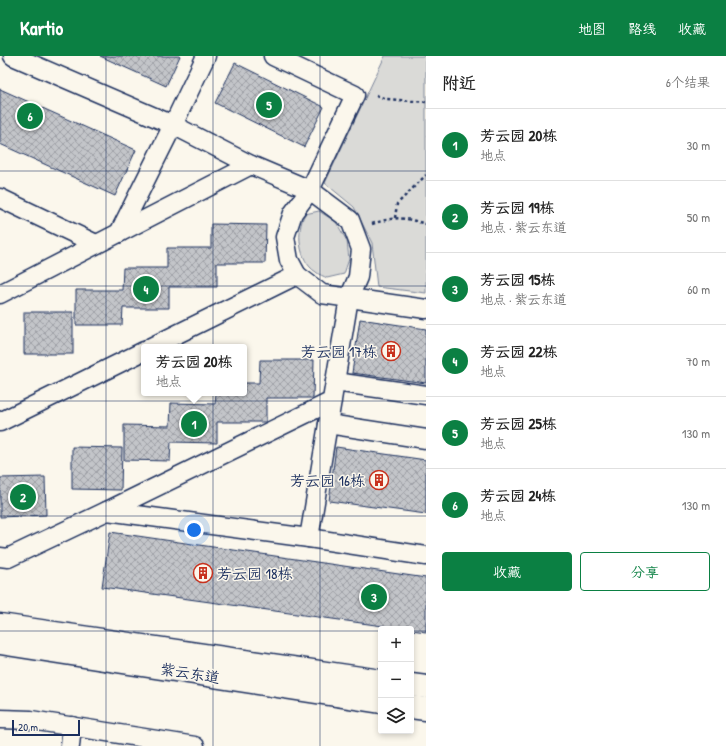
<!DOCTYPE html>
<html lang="zh">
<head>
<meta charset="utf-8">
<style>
	:root { --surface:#fff; --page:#f2f2f2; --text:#222; --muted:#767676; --line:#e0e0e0; --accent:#0b8043 }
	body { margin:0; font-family:"Patrick Hand","LXGW WenKai TC",sans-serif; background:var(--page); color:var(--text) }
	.controls { position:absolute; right:12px; bottom:12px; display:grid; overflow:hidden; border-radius:4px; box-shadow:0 2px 6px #0003 }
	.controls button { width:36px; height:36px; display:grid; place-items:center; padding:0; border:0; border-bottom:1px solid var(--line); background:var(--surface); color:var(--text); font:20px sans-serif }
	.scale { position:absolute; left:12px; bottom:10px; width:68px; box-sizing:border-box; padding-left:4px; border:2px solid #1b2f5e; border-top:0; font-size:11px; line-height:14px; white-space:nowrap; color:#1b2f5e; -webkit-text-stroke:3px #fbf7ec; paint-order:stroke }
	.you { position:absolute; left:194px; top:474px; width:14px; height:14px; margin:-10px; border:3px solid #fff; border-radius:50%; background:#1a73e8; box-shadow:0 0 0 6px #1a73e833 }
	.badge { display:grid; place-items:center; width:26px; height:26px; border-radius:50%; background:var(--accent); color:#fff; font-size:13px; font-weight:700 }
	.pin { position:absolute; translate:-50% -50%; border:2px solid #fff; box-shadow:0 1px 4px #0006 }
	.popup { position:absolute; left:141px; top:288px; width:106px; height:52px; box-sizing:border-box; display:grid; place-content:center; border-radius:4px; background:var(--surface); filter:drop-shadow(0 1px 3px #0005); font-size:13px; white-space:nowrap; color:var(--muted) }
	.popup b { font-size:15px; color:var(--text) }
	.popup::after { content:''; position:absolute; left:50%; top:100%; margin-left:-8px; border:8px solid transparent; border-top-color:var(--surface) }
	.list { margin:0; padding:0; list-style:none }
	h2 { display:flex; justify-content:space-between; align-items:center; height:52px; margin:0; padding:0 16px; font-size:17px }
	h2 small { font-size:13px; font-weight:400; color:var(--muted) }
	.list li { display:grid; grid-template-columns:26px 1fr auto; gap:12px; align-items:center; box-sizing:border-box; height:72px; padding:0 16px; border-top:1px solid var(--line) }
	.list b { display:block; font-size:15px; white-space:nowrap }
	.list p { margin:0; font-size:13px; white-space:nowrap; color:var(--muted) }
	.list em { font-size:13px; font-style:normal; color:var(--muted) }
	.actions { display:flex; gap:8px; padding:12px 16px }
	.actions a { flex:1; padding:9px 0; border:1px solid var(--accent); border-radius:4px; text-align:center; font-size:14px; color:var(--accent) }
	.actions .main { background:var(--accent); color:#fff }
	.icon { flex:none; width:22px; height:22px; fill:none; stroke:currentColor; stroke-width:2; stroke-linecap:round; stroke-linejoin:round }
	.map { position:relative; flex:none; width:426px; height:690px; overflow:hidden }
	header { display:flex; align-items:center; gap:24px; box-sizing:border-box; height:56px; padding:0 20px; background:var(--accent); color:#fff }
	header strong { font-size:19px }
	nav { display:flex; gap:22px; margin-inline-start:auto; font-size:14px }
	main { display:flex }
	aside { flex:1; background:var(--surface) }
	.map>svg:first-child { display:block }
</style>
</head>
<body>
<header>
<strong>Kartio</strong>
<nav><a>地图</a><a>路线</a><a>收藏</a></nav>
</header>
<main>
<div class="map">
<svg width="426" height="690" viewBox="0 0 426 690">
	<defs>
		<pattern id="building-cross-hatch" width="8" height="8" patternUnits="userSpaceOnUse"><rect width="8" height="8" fill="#c3c5c9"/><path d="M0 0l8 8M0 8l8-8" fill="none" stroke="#9ea0a6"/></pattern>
	</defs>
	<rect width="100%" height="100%" fill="#fbf7ec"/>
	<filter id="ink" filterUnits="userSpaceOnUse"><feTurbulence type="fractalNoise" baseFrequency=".025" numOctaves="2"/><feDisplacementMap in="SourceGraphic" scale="8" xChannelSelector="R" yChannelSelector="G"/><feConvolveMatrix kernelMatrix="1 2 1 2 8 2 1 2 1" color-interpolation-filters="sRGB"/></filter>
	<g filter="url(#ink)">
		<!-- green -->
		<g fill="#dadad7" stroke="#7a849a">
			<path d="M385,0h41v237l-49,-6 -5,-44 -18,-36 -29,-24z"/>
			<path d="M319,155l17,11 11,19 2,18 -5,15 -17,4c-3,-2 -8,-3 -11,-6 -18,-11 -20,-42 -11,-58z"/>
		</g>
		<!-- building -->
		<g fill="url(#building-cross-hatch)" stroke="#1b2f5e">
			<path d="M100,0h80l-14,30z"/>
			<path d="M235,7l89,44 -20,40 -89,-44z"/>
			<path d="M0,33l136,61 -21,46 -115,-52z"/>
			<path d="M211,168l55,1 -1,38h-48v24h-48v21h-46l-1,17h-46v-35h46l1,-22h44v-20h44z"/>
			<rect x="24" y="256" width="49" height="42"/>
			<path d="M360,263l66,10v54l-74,-10z"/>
			<path d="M260,304h54l-1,38h-47v24h-49v21l-46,-1 -1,19 -46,-1v-35l46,1 1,-23 44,1 1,-11h28v-10h15z"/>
			<path d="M72,391l50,1 -1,42 -49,-1z"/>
			<path d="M336,391l90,13v54l-97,-13z"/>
			<path d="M45,421l1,38 -46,2v-39z"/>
			<path d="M110,476l316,46v54l-324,-45z"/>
		</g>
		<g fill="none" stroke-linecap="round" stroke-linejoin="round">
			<defs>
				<g id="street">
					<path d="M13,0l160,69 -54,108"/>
					<path d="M206,0l-33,69 78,40"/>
					<path d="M273,0l82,39 -45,95 -17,23 -8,24 4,23 8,15"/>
					<path d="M0,142l96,46"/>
					<path d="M0,238l251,-129 59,25 40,30 11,29 -3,28 -9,21 -40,240 -202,-27 225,-110"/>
					<path d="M151,291l146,-72 25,19 104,15"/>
					<path d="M335,326l91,13"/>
					<path d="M0,366l144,-71"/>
					<path d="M328,368l98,15"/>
					<path d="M309,482l117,18"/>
					<path d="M0,501l8,1 99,-47"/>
					<path d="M0,663l31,1 164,26"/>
					<path d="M70,690l2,-20"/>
				</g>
				<g id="secondary">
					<path d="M0,569l381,56"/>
					<path d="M0,587l381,59"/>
					<path d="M411,629l15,2"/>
					<path d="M411,651l15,2"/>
				</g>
			</defs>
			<!-- street casing -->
			<use href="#street" stroke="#1b2f5e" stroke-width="21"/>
			<!-- secondary casing -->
			<use href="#secondary" stroke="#1b2f5e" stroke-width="25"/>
			<!-- path -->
			<g stroke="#1b2f5e" stroke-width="2.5" stroke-dasharray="3 3" stroke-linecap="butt">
				<path d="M376,39l10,4 40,3"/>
				<path d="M395,162l2,-14 29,-29"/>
				<path d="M372,168c25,-8 30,-7 54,0"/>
			</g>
			<!-- street -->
			<use href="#street" stroke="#fbf7ec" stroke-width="18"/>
			<!-- secondary -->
			<use href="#secondary" stroke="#fbf7ec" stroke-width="22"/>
		</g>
	</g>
	<!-- grid -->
	<path fill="none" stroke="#1b2f5e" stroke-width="1" stroke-opacity="0.55" d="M106,0v690M213,0v690M320,0v690M0,115h426M0,230h426M0,345h426M0,460h426M0,575h381M411,575h15"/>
	<!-- icons -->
	<defs>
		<symbol id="building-ring" viewBox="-11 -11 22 22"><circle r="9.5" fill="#fbf7ec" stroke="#c8321e" stroke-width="1.5"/><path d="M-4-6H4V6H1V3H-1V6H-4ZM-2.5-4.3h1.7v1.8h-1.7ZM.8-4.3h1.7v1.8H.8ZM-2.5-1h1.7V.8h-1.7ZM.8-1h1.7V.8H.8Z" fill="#c8321e"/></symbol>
	</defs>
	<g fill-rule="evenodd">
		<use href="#building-ring" x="380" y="284" width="22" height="22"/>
		<use href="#building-ring" x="368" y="413" width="22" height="22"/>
		<use href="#building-ring" x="192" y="506" width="22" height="22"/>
	</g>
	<g text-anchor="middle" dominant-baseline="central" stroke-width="3" stroke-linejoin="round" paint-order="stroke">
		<!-- poi labels -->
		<g font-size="15" fill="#1b2f5e" stroke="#fbf7ec" text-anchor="end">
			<text x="377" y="295">芳云园 17栋</text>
			<text x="365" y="424">芳云园 16栋</text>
			<text x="217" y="517" text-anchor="start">芳云园 18栋</text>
		</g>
		<!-- street labels -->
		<g font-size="15" fill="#1b2f5e" stroke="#fbf7ec">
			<text transform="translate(190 617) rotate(9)">紫云东道</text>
		</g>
	</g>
</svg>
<div class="controls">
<button>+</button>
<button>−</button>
<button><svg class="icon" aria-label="layers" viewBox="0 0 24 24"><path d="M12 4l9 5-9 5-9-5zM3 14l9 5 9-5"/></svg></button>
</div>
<div class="scale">20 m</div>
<div class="you"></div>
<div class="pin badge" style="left:194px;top:368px">1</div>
<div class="popup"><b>芳云园 20栋</b>地点</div>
<div class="pin badge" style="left:23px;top:441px">2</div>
<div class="pin badge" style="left:374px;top:541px">3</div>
<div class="pin badge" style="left:146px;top:233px">4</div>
<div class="pin badge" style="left:269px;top:49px">5</div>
<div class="pin badge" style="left:30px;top:60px">6</div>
</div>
<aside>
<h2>附近<small>6个结果</small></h2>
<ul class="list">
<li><span class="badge">1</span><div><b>芳云园 20栋</b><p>地点</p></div><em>30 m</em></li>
<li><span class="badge">2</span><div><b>芳云园 19栋</b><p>地点 · 紫云东道</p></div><em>50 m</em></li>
<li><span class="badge">3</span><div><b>芳云园 15栋</b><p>地点 · 紫云东道</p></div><em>60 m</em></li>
<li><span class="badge">4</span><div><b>芳云园 22栋</b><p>地点</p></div><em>70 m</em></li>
<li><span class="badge">5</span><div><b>芳云园 25栋</b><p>地点</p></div><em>130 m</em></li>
<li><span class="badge">6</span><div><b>芳云园 24栋</b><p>地点</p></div><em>130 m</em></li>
</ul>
<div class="actions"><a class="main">收藏</a><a>分享</a></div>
</aside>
</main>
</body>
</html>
